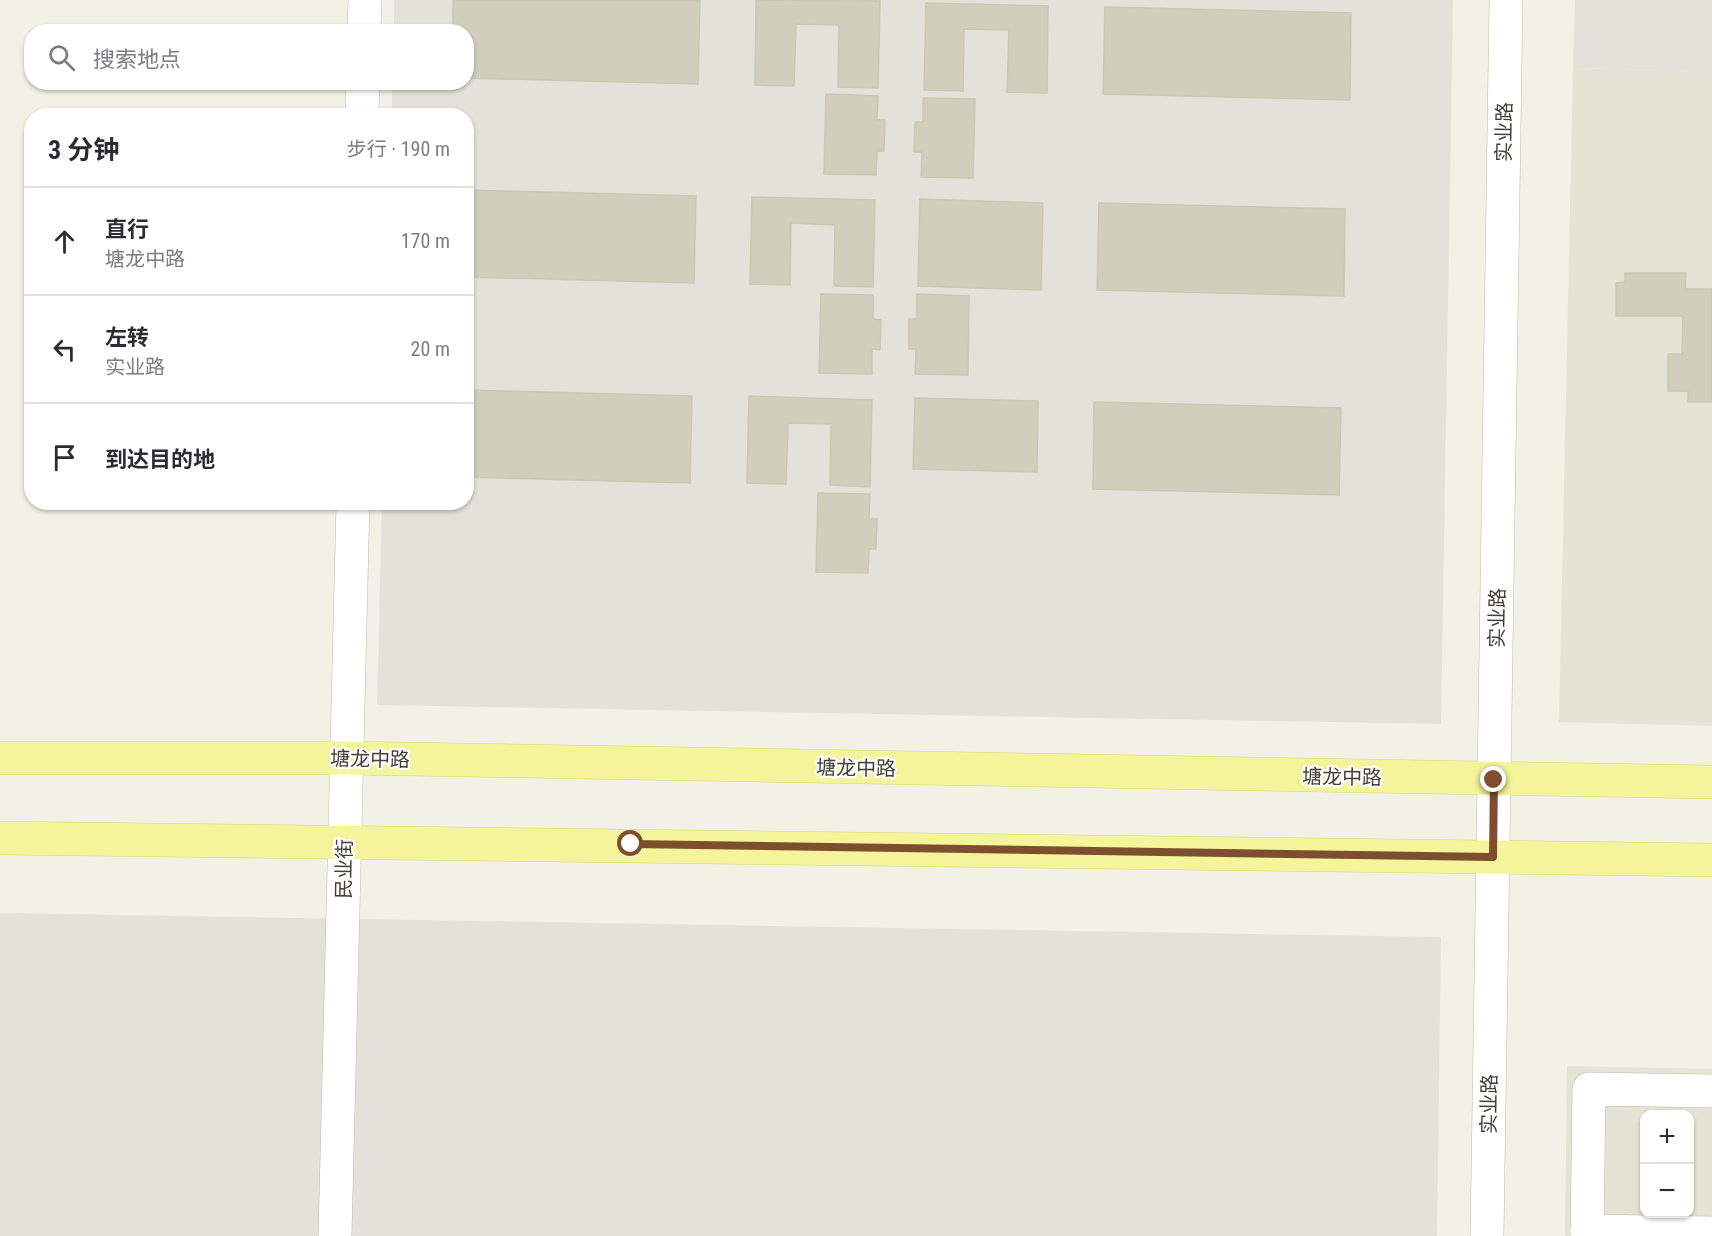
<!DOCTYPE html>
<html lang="zh">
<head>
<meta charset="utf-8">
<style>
	:root { --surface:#fff; --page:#f7f7f7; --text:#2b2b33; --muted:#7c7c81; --line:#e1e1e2 }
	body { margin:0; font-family:"Roboto Condensed","Noto Sans SC",sans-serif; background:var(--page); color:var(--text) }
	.controls { position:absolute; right:18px; bottom:18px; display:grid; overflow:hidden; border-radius:12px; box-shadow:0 2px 4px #0004 }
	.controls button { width:54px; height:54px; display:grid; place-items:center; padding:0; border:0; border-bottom:2px solid var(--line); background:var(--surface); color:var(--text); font:30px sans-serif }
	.stop { position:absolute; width:18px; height:18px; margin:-14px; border:4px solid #7e4f2e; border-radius:50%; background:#fff }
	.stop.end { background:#7e4f2e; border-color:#fff; box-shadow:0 2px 6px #0008 }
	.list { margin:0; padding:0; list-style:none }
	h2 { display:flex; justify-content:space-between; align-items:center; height:78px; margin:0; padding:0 24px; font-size:26px }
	h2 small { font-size:20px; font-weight:400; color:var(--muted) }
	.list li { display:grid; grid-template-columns:39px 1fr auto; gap:18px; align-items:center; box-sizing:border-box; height:108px; padding:0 24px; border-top:2px solid var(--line) }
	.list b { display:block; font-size:22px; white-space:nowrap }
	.list p { margin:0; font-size:20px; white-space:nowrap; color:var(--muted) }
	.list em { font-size:20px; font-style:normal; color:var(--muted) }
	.icon { flex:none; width:33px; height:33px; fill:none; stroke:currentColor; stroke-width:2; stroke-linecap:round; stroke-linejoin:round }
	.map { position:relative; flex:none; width:1712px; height:1236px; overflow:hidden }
	.search { position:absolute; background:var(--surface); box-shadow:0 2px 4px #0004; left:24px; top:24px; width:450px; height:66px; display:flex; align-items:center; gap:15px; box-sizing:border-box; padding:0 21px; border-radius:24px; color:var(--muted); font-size:22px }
	.panel { position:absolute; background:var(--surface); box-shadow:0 2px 4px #0004; left:24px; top:108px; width:450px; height:402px; border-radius:24px }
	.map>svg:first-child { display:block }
</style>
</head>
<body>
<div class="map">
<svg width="1712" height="1236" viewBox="0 0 1712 1236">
	<rect width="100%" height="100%" fill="#f1f1e5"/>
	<!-- residential -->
	<g fill="#e4e4d4" fill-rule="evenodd">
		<path d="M1573,68l139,3v655l-153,-4z"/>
		<path d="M1567,1066l145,3v167h-147zM1644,1114h46v100h-46z"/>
	</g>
	<!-- industrial -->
	<g fill="#e3e2da">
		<path d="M394,0h1059l-12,724 -1064,-19 5,-202 84,-1v-386l-74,-1v-32l74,-1v-50l-72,-1z"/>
		<path d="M1575,0h137v71l-139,-3z"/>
		<path d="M0,913l1441,24 -4,299h-1437z"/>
	</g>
	<!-- building -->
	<g fill="#d1cfbc" stroke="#cbc8b0" stroke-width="1.5">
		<path d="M453,0h247l-2,84 -232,-6v-46h-13z"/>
		<path d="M756,0l124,1 -2,87 -40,-1 1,-62 -43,-1 -2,62 -39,-1z"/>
		<path d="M926,3l122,3 -1,87 -40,-1 2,-62 -45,-1 -1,62 -39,-1z"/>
		<path d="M1105,7l246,6 -1,87 -247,-6z"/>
		<path d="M826,94l52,2 -1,24h8l-1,31h-7l-1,24 -52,-1z"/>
		<path d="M923,98l52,1 -2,79 -52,-1 1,-25h-8l1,-30h8z"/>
		<path d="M466,190l230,6 -2,87 -228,-6z"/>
		<path d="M752,197l123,3 -2,87 -39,-1 1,-61 -44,-2 -1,62 -40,-1z"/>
		<path d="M920,199l123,4 -2,87 -123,-4z"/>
		<path d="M1099,203l246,6 -1,87 -247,-6z"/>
		<path d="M1625,273h61l-1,16h27v113h-24v-11h-20v-37h14l1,-38h-67v-33l9,-1z"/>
		<path d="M821,294l52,1v24l8,1 -1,30 -8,-1v25l-53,-1z"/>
		<path d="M917,294l52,2 -1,79 -53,-1 1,-25h-7v-30h8z"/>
		<path d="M466,390l226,6 -2,87 -224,-6z"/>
		<path d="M749,396l123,4 -2,87 -40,-2 1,-61 -43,-1 -2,61 -39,-1z"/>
		<path d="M915,398l123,3 -1,71 -124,-3z"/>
		<path d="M1094,402l247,6 -2,87 -246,-6z"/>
		<path d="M818,493l52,1 -1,25h8l-1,30h-7l-1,24 -52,-1z"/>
	</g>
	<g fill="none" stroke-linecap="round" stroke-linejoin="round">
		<defs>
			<g id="minor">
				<path d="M364,32l1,-32"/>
				<path d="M362,116l1,-34"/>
				<path d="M1587,1231l125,2"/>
				<path d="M335,1236l18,-734"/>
				<path d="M1487,1236l19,-1236"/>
				<path d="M1587,1236l2,-147 123,2"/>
			</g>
			<g id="major">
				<path d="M0,758h347l1365,24"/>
				<path d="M0,838l1712,22"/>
			</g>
		</defs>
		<!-- minor casing -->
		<use href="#minor" stroke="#bbbaa9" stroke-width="34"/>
		<!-- major casing -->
		<use href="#major" stroke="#d7d66d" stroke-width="34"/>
		<!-- minor -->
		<use href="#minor" stroke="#fff" stroke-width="33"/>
		<!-- major -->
		<use href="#major" stroke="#f4f49b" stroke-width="33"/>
	</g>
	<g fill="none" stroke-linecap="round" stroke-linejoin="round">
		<!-- route -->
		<path stroke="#7e4f2e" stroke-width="8" d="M631,844l862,13 1,-77"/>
	</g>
	<g text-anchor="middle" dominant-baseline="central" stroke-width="4.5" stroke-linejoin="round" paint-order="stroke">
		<!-- street labels -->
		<g font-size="20" fill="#434136" stroke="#fff">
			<text transform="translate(1504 132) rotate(-89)">实业路</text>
			<text transform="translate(1497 618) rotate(-89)">实业路</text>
			<text transform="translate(370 759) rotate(1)">塘龙中路</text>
			<text transform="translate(856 768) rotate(1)">塘龙中路</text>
			<text transform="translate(1342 777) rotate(1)">塘龙中路</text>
			<text transform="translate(344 869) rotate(-89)">民业街</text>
			<text transform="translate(1489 1104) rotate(-89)">实业路</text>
		</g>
	</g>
</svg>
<div class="controls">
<button>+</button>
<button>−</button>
</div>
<div class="stop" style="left:631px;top:844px"></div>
<div class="stop end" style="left:1494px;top:780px"></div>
<div class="search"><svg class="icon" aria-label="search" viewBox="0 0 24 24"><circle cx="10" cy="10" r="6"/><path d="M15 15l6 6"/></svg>搜索地点</div>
<section class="panel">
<h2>3 分钟<small>步行 · 190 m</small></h2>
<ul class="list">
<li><svg class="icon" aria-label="ahead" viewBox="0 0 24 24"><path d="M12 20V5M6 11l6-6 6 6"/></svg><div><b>直行</b><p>塘龙中路</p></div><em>170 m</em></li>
<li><svg class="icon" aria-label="left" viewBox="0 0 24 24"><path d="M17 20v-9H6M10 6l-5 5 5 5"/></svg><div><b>左转</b><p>实业路</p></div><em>20 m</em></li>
<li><svg class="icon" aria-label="arrive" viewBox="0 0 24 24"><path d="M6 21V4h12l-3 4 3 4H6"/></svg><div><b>到达目的地</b></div></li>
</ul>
</section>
</div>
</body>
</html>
